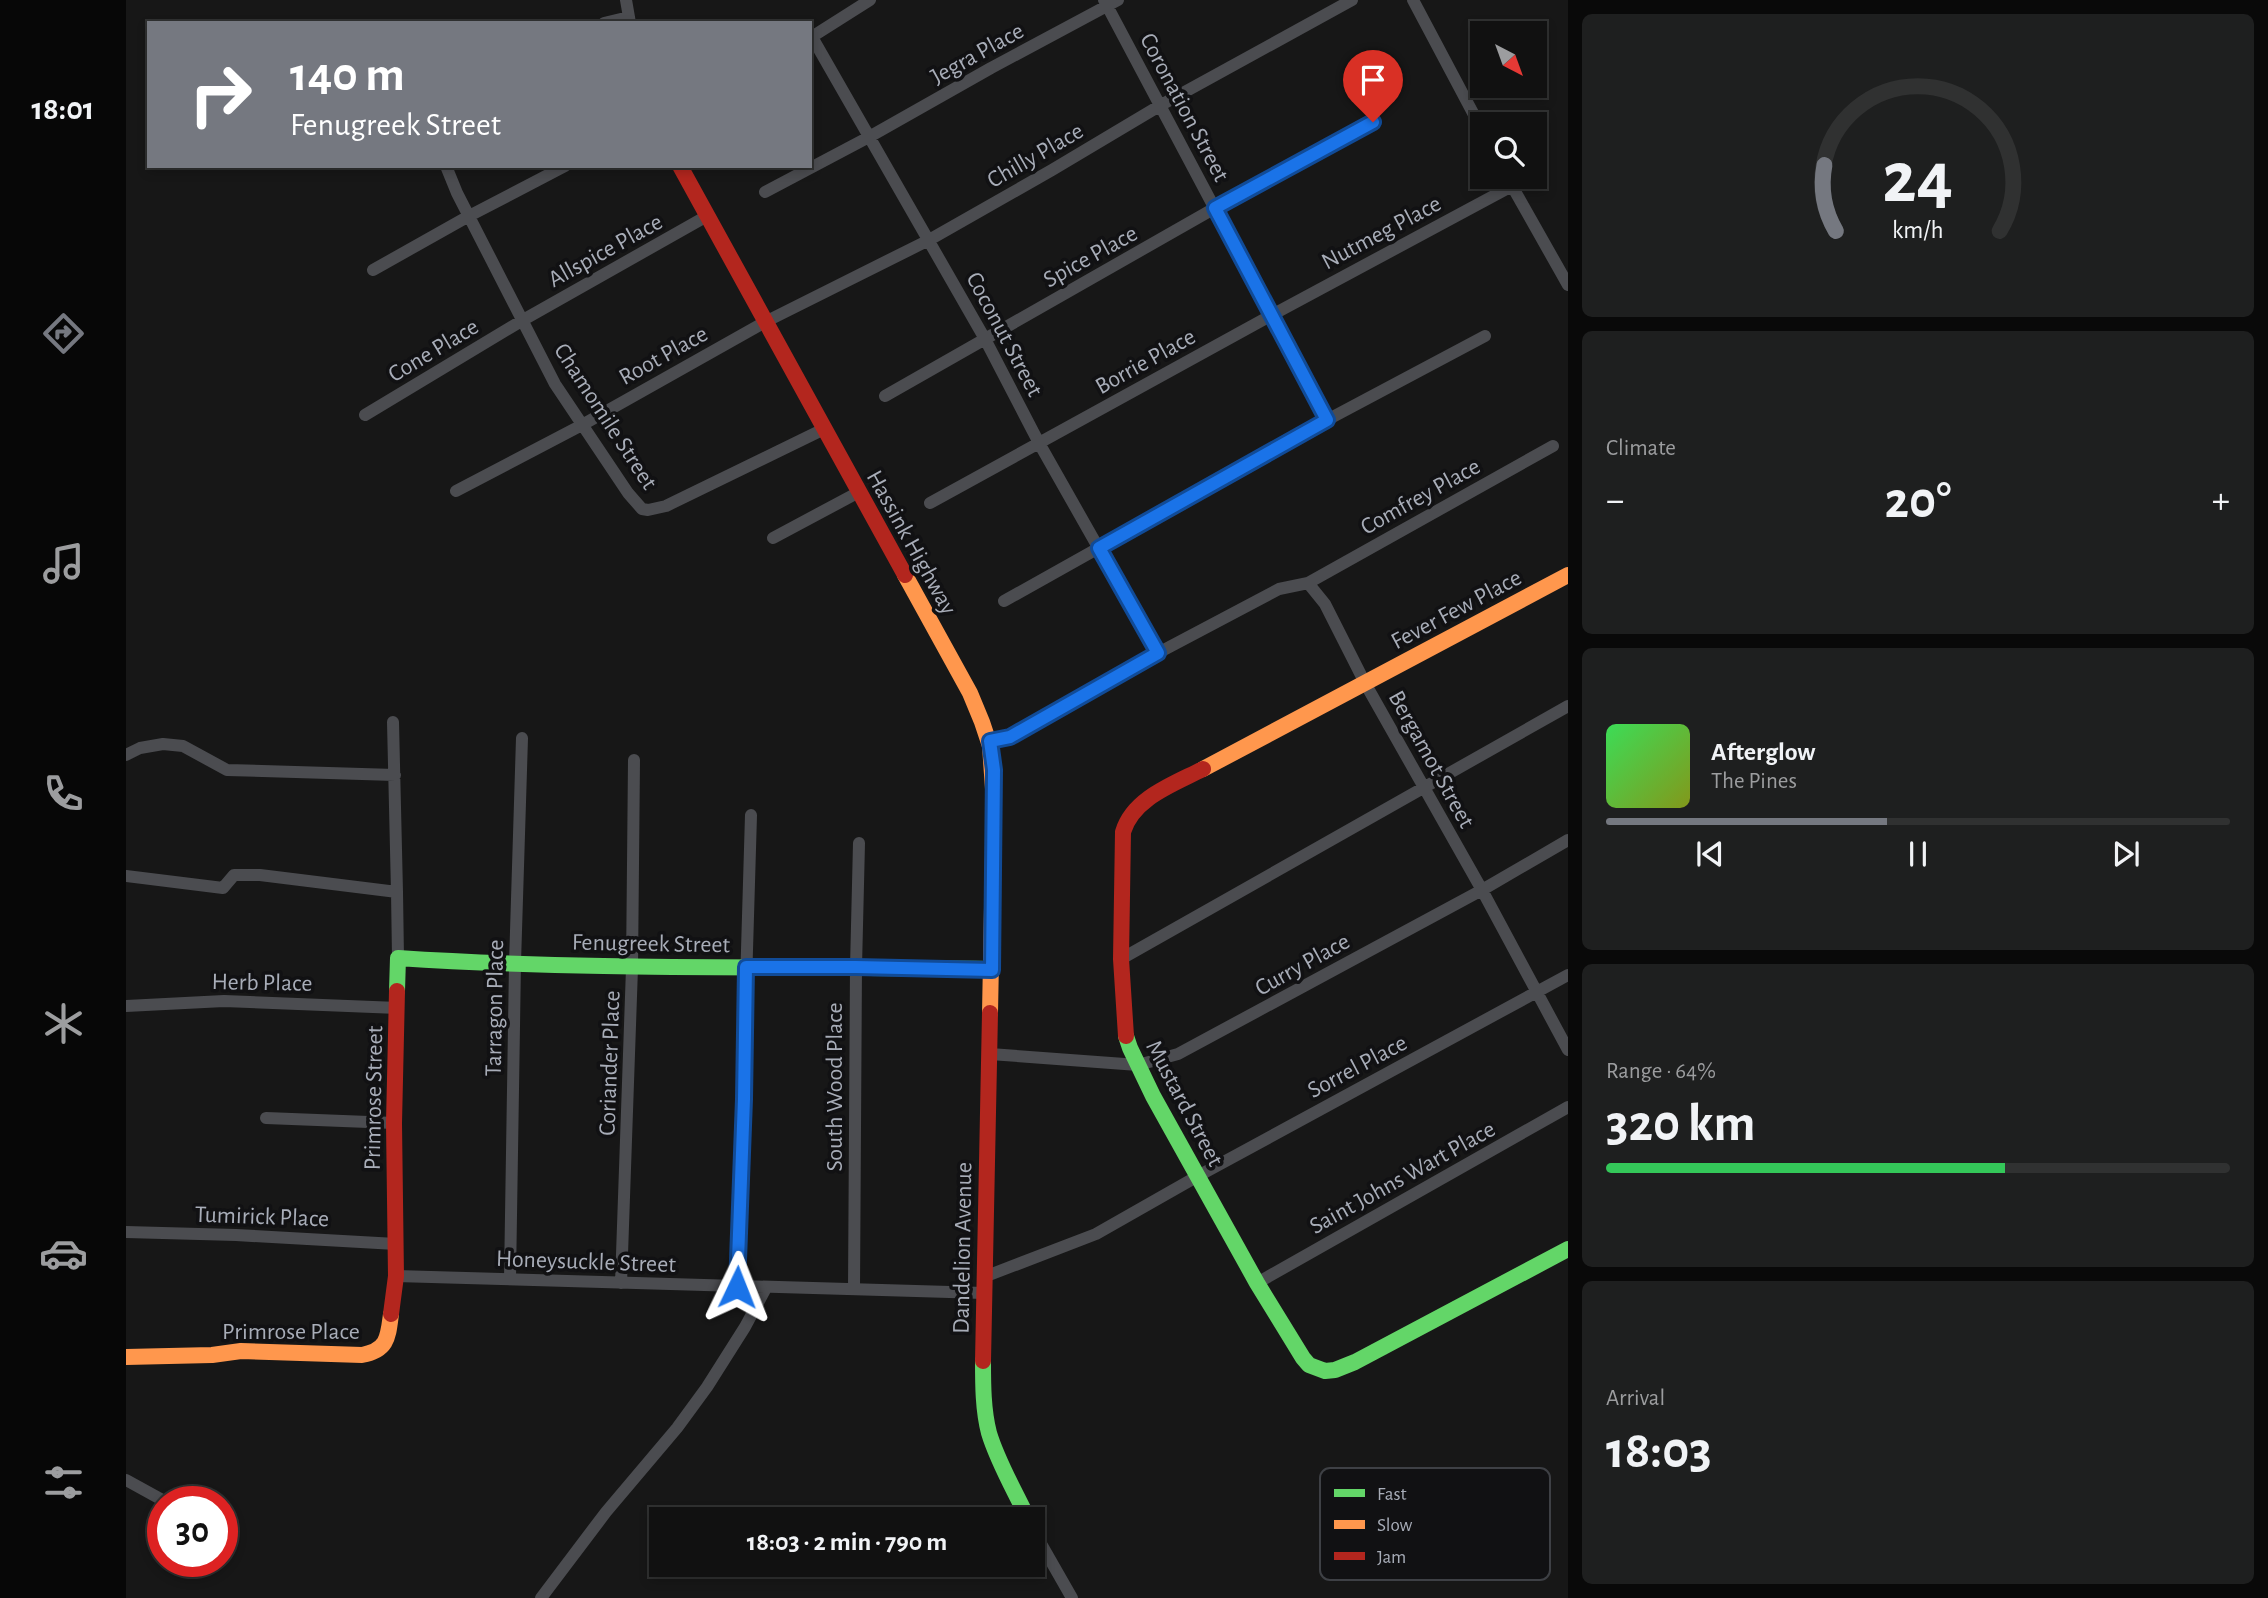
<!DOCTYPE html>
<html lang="en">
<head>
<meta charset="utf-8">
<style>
	:root { --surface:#111; --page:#1e1f1f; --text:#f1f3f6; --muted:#9c9d9f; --line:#303131; --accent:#757880 }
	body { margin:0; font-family:"Alegreya Sans",sans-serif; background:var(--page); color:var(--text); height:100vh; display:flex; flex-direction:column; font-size:26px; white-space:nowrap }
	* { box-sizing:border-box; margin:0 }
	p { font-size:23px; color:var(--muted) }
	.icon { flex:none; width:38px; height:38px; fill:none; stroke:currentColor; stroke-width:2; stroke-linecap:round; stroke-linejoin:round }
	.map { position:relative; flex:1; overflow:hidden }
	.panel { display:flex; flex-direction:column; gap:14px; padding:14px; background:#090909; width:700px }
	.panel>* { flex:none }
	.guide { position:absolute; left:21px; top:21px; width:665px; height:147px; border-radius:0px; box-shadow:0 4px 10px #0003,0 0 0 2px var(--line); background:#757880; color:#fff; overflow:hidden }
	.needle { width:46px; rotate:139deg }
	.buttons { position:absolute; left:1344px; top:21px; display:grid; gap:14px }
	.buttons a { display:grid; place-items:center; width:77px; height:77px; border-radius:0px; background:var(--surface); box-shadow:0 4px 10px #0003,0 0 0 2px var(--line); font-size:35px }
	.speed { position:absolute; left:21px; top:1486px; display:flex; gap:14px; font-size:35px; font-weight:700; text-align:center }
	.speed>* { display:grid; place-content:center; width:91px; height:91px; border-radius:50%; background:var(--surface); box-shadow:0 4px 10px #0003,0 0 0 2px var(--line); line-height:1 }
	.speed .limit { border:10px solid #d22; background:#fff; color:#111 }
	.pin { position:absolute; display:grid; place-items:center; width:60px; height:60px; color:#fff; margin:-72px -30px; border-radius:50% 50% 50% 0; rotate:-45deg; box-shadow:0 0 7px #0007 }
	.pin .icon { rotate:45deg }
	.me { position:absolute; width:77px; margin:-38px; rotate:2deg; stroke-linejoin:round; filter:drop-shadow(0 0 5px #0008) }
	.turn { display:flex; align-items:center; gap:24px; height:147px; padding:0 28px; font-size:32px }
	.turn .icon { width:91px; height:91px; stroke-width:2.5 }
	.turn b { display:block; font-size:49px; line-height:60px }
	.big { font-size:52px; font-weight:700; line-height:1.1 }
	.panel .tile { flex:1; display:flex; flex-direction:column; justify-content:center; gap:10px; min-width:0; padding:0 24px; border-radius:10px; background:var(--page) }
	.panel .dial { align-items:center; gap:0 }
	.dial svg { height:182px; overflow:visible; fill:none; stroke:var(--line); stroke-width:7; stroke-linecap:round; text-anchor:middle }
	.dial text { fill:var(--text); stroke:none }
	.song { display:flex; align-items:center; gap:21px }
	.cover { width:84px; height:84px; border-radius:10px; background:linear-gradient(135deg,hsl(130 70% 55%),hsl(70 70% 35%)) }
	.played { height:7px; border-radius:4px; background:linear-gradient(90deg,var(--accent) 45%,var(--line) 45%) }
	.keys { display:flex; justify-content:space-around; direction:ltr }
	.heat { display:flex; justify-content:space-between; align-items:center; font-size:38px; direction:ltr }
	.charge { height:10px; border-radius:5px; background:linear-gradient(90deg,#34c759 64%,var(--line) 0) }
	.trip { position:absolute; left:523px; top:1507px; width:396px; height:70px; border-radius:0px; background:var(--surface); box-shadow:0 4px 10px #0003,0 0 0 2px var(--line); font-weight:700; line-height:70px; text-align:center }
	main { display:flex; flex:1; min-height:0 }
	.tab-bar { display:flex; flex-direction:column; width:126px; justify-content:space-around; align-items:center; background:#070707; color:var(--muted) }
	.tab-bar .icon { width:49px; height:49px }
	.tab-bar .on { color:var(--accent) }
	.tab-bar b { font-size:32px; color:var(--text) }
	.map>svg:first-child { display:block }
</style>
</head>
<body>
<main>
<nav class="tab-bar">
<b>18:01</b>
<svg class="icon on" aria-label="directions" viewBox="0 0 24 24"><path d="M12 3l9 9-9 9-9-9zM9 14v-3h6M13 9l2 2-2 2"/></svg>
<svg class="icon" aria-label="music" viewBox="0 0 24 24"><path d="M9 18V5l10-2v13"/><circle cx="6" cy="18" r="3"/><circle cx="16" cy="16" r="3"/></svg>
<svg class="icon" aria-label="phone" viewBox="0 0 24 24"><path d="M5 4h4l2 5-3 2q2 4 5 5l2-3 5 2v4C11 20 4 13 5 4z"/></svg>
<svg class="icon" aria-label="climate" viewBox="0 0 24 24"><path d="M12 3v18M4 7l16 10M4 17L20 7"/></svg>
<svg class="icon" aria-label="car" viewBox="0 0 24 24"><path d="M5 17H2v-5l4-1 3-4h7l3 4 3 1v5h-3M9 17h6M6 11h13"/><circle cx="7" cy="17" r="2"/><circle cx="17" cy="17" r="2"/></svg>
<svg class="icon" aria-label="filters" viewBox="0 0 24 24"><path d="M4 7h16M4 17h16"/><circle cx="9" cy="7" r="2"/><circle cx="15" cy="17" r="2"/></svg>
</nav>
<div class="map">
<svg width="1442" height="1598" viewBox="0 0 1442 1598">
	<rect width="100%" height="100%" fill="#171717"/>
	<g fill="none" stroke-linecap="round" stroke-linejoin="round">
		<path stroke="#4b4c50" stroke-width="12" d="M 500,0 L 504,23
			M 978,0 L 1201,420
			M 1287,0 L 1356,130
			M 478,23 L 503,17
			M 686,37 L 859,339 L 913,443 L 1032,653
			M 684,38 L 744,0
			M 320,166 L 331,193 L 429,384 L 502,493 L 516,509 L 522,510 L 540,506 L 698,429
			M 1381,177 L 1442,285
			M 639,192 L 743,137 L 865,68 L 992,0
			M 247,270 L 343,216 L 439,166
			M 759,396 L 1089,208 L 1247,122
			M 239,415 L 397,320 L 581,216
			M 330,491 L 456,425 L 639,322 L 803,240 L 926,170 L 1035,105 L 1226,0
			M 804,503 L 1144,316 L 1386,186
			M 647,538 L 733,492
			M 1182,583 L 1427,446
			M 878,601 L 1201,420 L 1359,336
			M 267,722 L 271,892
			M 864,741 L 884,737 L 1032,653 L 1153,589 L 1182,583 L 1199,604 L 1239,683 L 1356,890 L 1442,1050
			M 0,755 L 14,748 L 37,744 L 57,746 L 101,770 L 269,775
			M 0,876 L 97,888 L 108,875 L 134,875 L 271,892 L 272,958
			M 995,959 L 1442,706
			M 0,1006 L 98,1001 L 272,1008
			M 864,1054 L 1012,1065 L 1052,1054 L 1356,890 L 1442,840
			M 140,1118 L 268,1123
			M 0,1232 L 110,1235 L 270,1244
			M 270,1276 L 858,1293
			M 858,1277 L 970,1234 L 1072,1176 L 1442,975
			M 384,1279 L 389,963 L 396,738
			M 495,1283 L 506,968 L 508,760
			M 1131,1283 L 1442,1107
			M 611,1287 L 625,815
			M 728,1289 L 730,967 L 733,843
			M 0,1480 L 40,1502
			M 906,1528 L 946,1598
			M 415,1598 L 480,1512 L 551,1428 L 581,1387 L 619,1327 L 640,1288"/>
		<path stroke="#63d668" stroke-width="16" d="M 271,991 L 272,958 C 470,971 668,966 866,969
			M 1000,1036 L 1004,1048 L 1027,1096 L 1131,1283 L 1177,1358 L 1183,1365 L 1199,1371 L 1209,1370 L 1229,1362 L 1442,1249
			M 857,1361 C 857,1384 857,1410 863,1433 C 872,1463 889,1491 902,1519"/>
		<path stroke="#ff974d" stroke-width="16" d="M 779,575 L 844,693 L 856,722 L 864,746 L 868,803 L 864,1013
			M 1077,769 L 1442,575
			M 0,1357 L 86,1355 L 115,1351 L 236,1355 C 262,1350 262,1337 265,1314"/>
		<path stroke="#b3261e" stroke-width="16" d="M 554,166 L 779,575
			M 1000,1036 L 995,959 L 997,832 C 1007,798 1048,784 1077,769
			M 265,1314 L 270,1276 L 268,1123 L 271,991
			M 857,1361 L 864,1013"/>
	</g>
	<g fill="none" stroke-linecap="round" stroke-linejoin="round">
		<g stroke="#114b97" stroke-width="18">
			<path id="route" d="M 611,1287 L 618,1099 L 620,967 L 730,967 L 866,970 L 868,770 L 864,741 L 884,737 L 1032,653 L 973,548 L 1201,420 L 1089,208 L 1247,122"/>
		</g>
		<use href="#route" stroke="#1a73e8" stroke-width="12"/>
	</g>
	<g text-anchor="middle" stroke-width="7" stroke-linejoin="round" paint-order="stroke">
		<g font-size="24" fill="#a8adb8" stroke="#111113">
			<text transform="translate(851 53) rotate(-29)" y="8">Jegra Place</text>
			<text transform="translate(1059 107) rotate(62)" y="8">Coronation Street</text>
			<text transform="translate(909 155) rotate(-30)" y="8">Chilly Place</text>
			<text transform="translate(1255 232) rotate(-28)" y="8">Nutmeg Place</text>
			<text transform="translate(479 250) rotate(-29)" y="8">Allspice Place</text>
			<text transform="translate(964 256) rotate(-29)" y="8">Spice Place</text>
			<text transform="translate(879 334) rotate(62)" y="8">Coconut Street</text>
			<text transform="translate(307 350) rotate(-31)" y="8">Cone Place</text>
			<text transform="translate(537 355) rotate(-29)" y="8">Root Place</text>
			<text transform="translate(1019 361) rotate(-29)" y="8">Borrie Place</text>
			<text transform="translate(480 416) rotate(57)" y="8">Chamomile Street</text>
			<text transform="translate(1294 496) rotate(-29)" y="8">Comfrey Place</text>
			<text transform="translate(786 542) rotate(61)" y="8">Hassink Highway</text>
			<text transform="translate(1330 609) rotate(-28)" y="8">Fever Few Place</text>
			<text transform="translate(1306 759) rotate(61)" y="8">Bergamot Street</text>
			<text transform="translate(525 943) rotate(1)" y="8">Fenugreek Street</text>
			<text transform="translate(1176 964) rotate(-29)" y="8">Curry Place</text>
			<text transform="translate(136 982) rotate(1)" y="8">Herb Place</text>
			<text transform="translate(368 1008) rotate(-89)" y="8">Tarragon Place</text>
			<text transform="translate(483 1063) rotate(-88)" y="8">Coriander Place</text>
			<text transform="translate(1231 1066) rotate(-28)" y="8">Sorrel Place</text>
			<text transform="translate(708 1087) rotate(-90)" y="8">South Wood Place</text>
			<text transform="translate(247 1098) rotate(-89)" y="8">Primrose Street</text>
			<text transform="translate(1059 1103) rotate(62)" y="8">Mustard Street</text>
			<text transform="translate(1276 1177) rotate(-29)" y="8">Saint Johns Wart Place</text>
			<text transform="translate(136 1216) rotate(2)" y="8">Tumirick Place</text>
			<text transform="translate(836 1248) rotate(-89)" y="8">Dandelion Avenue</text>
			<text transform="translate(460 1261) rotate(2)" y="8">Honeysuckle Street</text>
			<text x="165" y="1339">Primrose Place</text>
		</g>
	</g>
	<rect x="1194" y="1468" width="230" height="112" rx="10" fill="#111113" stroke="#3e4045" stroke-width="2"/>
	<rect x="1208" y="1489" width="31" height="8" fill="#63d668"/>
	<rect x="1208" y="1520" width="31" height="9" fill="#ff974d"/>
	<rect x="1208" y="1552" width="31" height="8" fill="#b3261e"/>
	<g font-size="19" fill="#a8adb8">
		<text x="1251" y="1500">Fast</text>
		<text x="1251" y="1531">Slow</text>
		<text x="1251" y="1563">Jam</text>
	</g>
</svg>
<div class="buttons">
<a><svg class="needle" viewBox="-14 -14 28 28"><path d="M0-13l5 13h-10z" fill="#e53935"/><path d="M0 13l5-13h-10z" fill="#9c9d9f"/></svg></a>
<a><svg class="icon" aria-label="search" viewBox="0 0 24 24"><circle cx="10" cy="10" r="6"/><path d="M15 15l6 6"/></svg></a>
</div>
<div class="speed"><div class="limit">30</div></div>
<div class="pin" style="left:1247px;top:122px;background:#d93025"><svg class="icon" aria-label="arrive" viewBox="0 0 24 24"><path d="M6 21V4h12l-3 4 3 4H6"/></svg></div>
<svg class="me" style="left:611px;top:1287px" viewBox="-20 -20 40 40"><path d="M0-17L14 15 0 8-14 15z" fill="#1a73e8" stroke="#fff" stroke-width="4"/></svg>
<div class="trip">18:03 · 2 min · 790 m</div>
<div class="guide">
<div class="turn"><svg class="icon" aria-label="right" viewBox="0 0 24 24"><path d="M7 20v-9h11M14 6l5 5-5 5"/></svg><div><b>140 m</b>Fenugreek Street</div></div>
</div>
</div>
<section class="panel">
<div class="tile dial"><svg viewBox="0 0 100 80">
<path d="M14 69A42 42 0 1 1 86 69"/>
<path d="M14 69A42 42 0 0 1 9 40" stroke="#757880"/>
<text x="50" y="56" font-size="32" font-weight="700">24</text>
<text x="50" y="72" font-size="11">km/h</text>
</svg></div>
<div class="tile"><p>Climate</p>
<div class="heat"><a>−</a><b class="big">20°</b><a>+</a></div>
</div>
<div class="tile">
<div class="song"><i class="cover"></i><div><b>Afterglow</b><p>The Pines</p></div></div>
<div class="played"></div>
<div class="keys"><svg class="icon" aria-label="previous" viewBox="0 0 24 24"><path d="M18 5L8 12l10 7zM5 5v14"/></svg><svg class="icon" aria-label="pause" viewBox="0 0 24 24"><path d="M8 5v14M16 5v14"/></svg><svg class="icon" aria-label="next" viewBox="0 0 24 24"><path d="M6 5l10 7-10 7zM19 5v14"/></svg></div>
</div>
<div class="tile"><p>Range · 64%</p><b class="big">320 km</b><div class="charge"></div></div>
<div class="tile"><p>Arrival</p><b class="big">18:03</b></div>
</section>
</main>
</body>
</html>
